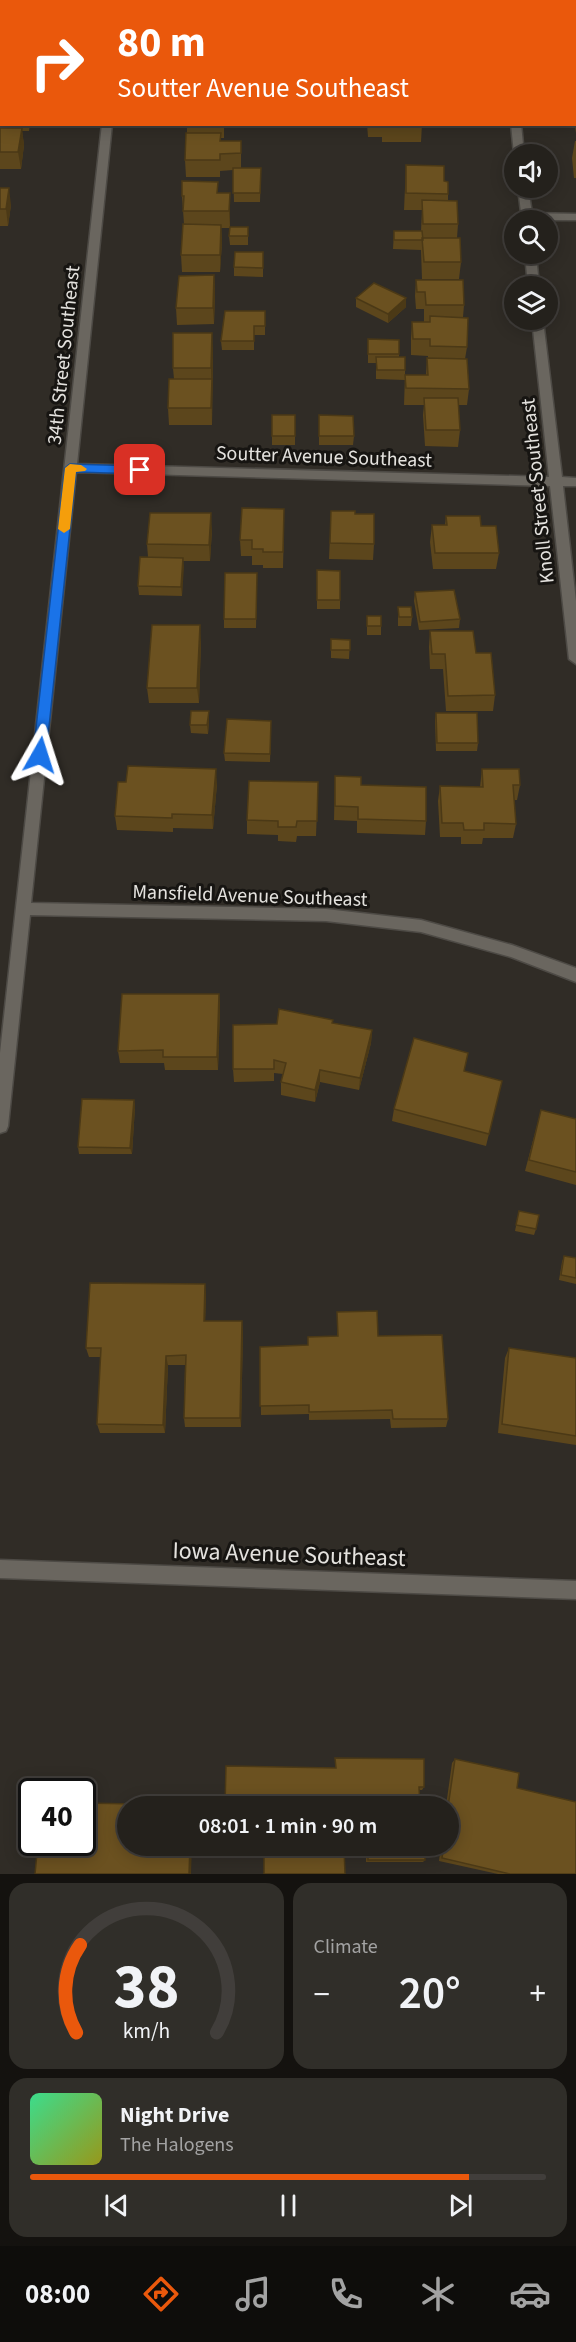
<!DOCTYPE html>
<html lang="en">
<head>
<meta charset="utf-8">
<style>
	:root { --surface:#24211c; --page:#302e29; --text:#f1f3f6; --muted:#a3a3a3; --line:#413e3b; --accent:#ea580c }
	body { margin:0; font-family:"Source Sans 3",sans-serif; background:var(--page); color:var(--text); height:100vh; display:flex; flex-direction:column; font-size:22px; white-space:nowrap }
	* { box-sizing:border-box; margin:0 }
	p { font-size:20px; color:var(--muted) }
	.icon { flex:none; width:33px; height:33px; fill:none; stroke:currentColor; stroke-width:2; stroke-linecap:round; stroke-linejoin:round }
	.map { position:relative; height:1874px; overflow:hidden }
	.details { display:flex; flex-direction:column; gap:9px; padding:9px; background:#14120f; flex:1 }
	.details>* { flex:none }
	.guide { position:absolute; left:0px; top:0px; width:576px; height:126px; box-shadow:0 3px 15px #0003,0 0 0 2px var(--line); background:#ea580c; color:#fff; overflow:hidden }
	.controls { position:absolute; left:504px; top:144px; display:grid; gap:12px }
	.controls a { display:grid; place-items:center; width:54px; height:54px; border-radius:50%; background:var(--surface); box-shadow:0 3px 15px #0003,0 0 0 2px var(--line); font-size:30px }
	.speed { position:absolute; left:18px; top:1778px; display:flex; gap:12px; font-size:30px; font-weight:700; text-align:center }
	.speed>* { display:grid; place-content:center; width:78px; height:78px; border-radius:50%; background:var(--surface); box-shadow:0 3px 15px #0003,0 0 0 2px var(--line); line-height:1 }
	.speed .limit { border:3px solid #111; border-radius:9px; background:#fff; color:#111 }
	.pin { position:absolute; display:grid; place-items:center; width:51px; height:51px; color:#fff; margin:-26px; border-radius:12px; box-shadow:0 3px 9px #0006 }
	.me { position:absolute; width:66px; margin:-33px; rotate:6deg; stroke-linejoin:round; filter:drop-shadow(0 0 4px #0008) }
	.turn { display:flex; align-items:center; gap:21px; height:126px; padding:0 18px; font-size:27px }
	.turn .icon { width:78px; height:78px; stroke-width:2.5 }
	.turn b { display:block; font-size:42px; line-height:51px }
	.big { font-size:45px; font-weight:600; line-height:1.1 }
	.details .widget { flex:1; display:flex; flex-direction:column; justify-content:center; gap:9px; min-width:0; padding:0 21px; border-radius:18px; background:var(--page) }
	.details .dial { align-items:center; gap:0 }
	.dial svg { height:156px; overflow:visible; fill:none; stroke:var(--line); stroke-width:7; stroke-linecap:round; text-anchor:middle }
	.dial text { fill:var(--text); stroke:none }
	.song { display:flex; align-items:center; gap:18px }
	.cover { width:72px; height:72px; border-radius:9px; background:linear-gradient(135deg,hsl(150 70% 55%),hsl(60 70% 35%)) }
	.played { height:6px; border-radius:3px; background:linear-gradient(90deg,var(--accent) 85%,var(--line) 85%) }
	.keys { display:flex; justify-content:space-around; direction:ltr }
	.heat { display:flex; justify-content:space-between; align-items:center; font-size:33px; direction:ltr }
	.details .tiles { flex:1; display:grid; gap:9px; grid-template-columns:1fr 1fr }
	.widget:last-child { grid-column:span 2 }
	.trip { position:absolute; left:117px; top:1796px; width:342px; height:60px; border-radius:30px; background:var(--surface); box-shadow:0 3px 15px #0003,0 0 0 2px var(--line); font-weight:600; line-height:60px; text-align:center }
	.menu { display:flex; height:96px; justify-content:space-around; align-items:center; background:#0e0d0b; color:var(--muted) }
	.menu .icon { width:42px; height:42px }
	.menu .active { color:var(--accent) }
	.menu b { font-size:27px; color:var(--text) }
	.map>svg:first-child { display:block }
</style>
</head>
<body>
<div class="map">
<svg width="576" height="1874" viewBox="0 0 576 1874">
	<rect width="100%" height="100%" fill="#302c26"/>
	<g fill="none" stroke-linecap="round" stroke-linejoin="round">
		<g stroke="#4d4a45" stroke-width="3">
			<path id="minor" d="M 116,0 L 126,0 L 126,2 L 116,2 Z
				M 183,0 L 274,0 L 276,2 L 184,2 Z
				M 496,0 L 506,0 L 506,2 L 496,2 Z
				M 574,4 L 576,4 L 576,10 L 574,10 Z
				M 102,124 L 112,124 L 77,464 L 549,477 L 532,320 L 543,320 L 562,477 L 576,478 L 576,486 L 563,486 L 576,601 L 576,664 L 569,659 L 550,486 L 76,472 L 31,903 L 326,909 L 421,920 L 512,945 L 576,968 L 576,982 L 511,957 L 421,932 L 326,921 L 30,915 L 8,1126 L 6,1131 L 0,1133 L 0,1053 Z
				M 511,124 L 521,124 L 524,154 L 514,154 Z
				M 518,188 L 528,188 L 532,213 L 576,214 L 576,220 L 522,220 Z
				M 525,254 L 536,254 L 539,286 L 528,286 Z
				M 0,1560 L 576,1581 L 576,1599 L 0,1578 Z"/>
		</g>
		<use href="#minor" fill="#6a665f" fill-rule="evenodd"/>
	</g>
	<path fill="#5c461c" d="M 0,6 L 2,6 L 2,124 L 30,124 L 29,131 L 22,131 L 24,145 L 21,169 L 0,169 Z
		M 574,24 L 576,24 L 576,71 L 574,71 Z
		M 574,71 L 576,71 L 576,133 L 574,121 Z
		M 187,124 L 224,124 L 224,138 L 221,138 L 221,141 L 241,141 L 241,168 L 261,168 L 260,202 L 234,202 L 233,170 L 220,171 L 220,177 L 186,177 L 185,160 L 187,133 Z
		M 367,124 L 422,124 L 421,142 L 382,142 L 382,137 L 368,137 Z
		M 575,141 L 576,141 L 576,178 L 574,178 L 572,158 Z
		M 406,165 L 444,181 L 448,194 L 448,201 L 458,224 L 457,238 L 461,262 L 459,279 L 422,279 L 421,250 L 393,249 L 394,231 L 421,231 L 422,210 L 404,210 Z
		M 0,188 L 11,205 L 8,226 L 0,226 Z
		M 218,193 L 230,193 L 230,228 L 221,228 L 222,242 L 220,272 L 182,272 L 181,255 L 184,224 L 182,196 Z
		M 248,227 L 248,245 L 230,245 L 229,236 Z
		M 263,252 L 263,277 L 234,276 L 234,267 Z
		M 214,275 L 215,292 L 214,324 L 177,325 L 176,308 Z
		M 416,280 L 464,305 L 463,317 L 467,347 L 465,359 L 469,389 L 467,405 L 458,405 L 460,430 L 458,447 L 425,446 L 423,415 L 424,405 L 404,405 L 405,375 L 426,375 L 427,358 L 428,358 L 428,356 L 411,355 L 411,338 L 412,322 L 424,322 L 424,309 L 416,309 L 415,296 Z
		M 356,298 L 406,298 L 406,307 L 388,323 L 356,307 Z
		M 265,311 L 265,335 L 254,335 L 254,350 L 222,350 L 221,341 Z
		M 368,339 L 399,340 L 399,357 L 405,370 L 405,380 L 376,379 L 376,363 L 368,363 Z
		M 213,350 L 212,425 L 169,425 L 168,408 L 174,379 L 173,368 Z
		M 272,415 L 295,415 L 295,445 L 272,445 Z
		M 319,415 L 354,436 L 353,445 L 319,445 Z
		M 331,511 L 355,514 L 374,544 L 373,560 L 329,559 Z
		M 446,516 L 481,526 L 499,553 L 496,569 L 433,569 L 430,542 L 432,525 L 445,525 Z
		M 284,525 L 283,568 L 263,568 L 263,565 L 252,565 L 252,556 L 241,556 L 240,540 Z
		M 212,530 L 210,561 L 183,561 L 182,596 L 139,595 L 138,586 L 148,557 L 147,544 Z
		M 317,570 L 340,571 L 340,609 L 317,609 Z
		M 257,573 L 256,628 L 224,628 L 224,619 Z
		M 415,592 L 460,619 L 459,628 L 419,630 L 414,601 Z
		M 398,607 L 412,617 L 411,626 L 398,626 Z
		M 367,616 L 381,626 L 381,635 L 367,635 Z
		M 430,631 L 476,653 L 495,695 L 493,711 L 446,711 L 443,669 L 430,669 L 429,647 Z
		M 331,639 L 350,640 L 349,659 L 331,658 Z
		M 201,641 L 199,703 L 149,703 L 147,688 Z
		M 209,711 L 209,720 L 208,734 L 191,733 L 190,725 Z
		M 436,713 L 478,743 L 477,751 L 436,751 L 435,721 Z
		M 271,729 L 270,762 L 225,761 L 224,753 Z
		M 482,769 L 520,785 L 517,800 L 514,800 L 516,824 L 513,838 L 483,838 L 482,844 L 461,844 L 461,837 L 440,837 L 438,801 L 440,786 L 480,787 Z
		M 335,776 L 361,785 L 426,821 L 425,835 L 357,833 L 357,821 L 334,820 Z
		M 318,782 L 316,836 L 297,836 L 296,842 L 278,841 L 278,835 L 247,834 L 247,820 Z
		M 217,784 L 213,829 L 173,828 L 173,832 L 117,830 L 115,816 Z
		M 219,994 L 220,1007 L 218,1070 L 165,1070 L 164,1063 L 120,1063 L 118,1051 Z
		M 333,1023 L 372,1030 L 371,1043 L 359,1090 L 320,1082 L 315,1102 L 281,1095 L 281,1082 L 283,1074 L 274,1073 L 274,1081 L 234,1082 L 233,1069 Z
		M 464,1071 L 502,1081 L 486,1146 L 392,1121 L 394,1109 Z
		M 134,1100 L 135,1107 L 132,1154 L 79,1154 L 78,1147 Z
		M 541,1110 L 576,1119 L 576,1185 L 525,1171 Z
		M 519,1211 L 536,1229 L 534,1235 L 515,1231 Z
		M 564,1256 L 576,1258 L 576,1284 L 559,1280 L 562,1262 Z
		M 206,1294 L 205,1321 L 243,1331 L 241,1427 L 185,1427 L 184,1418 L 185,1365 L 168,1365 L 165,1433 L 100,1433 L 97,1424 L 101,1357 L 89,1357 L 86,1348 Z
		M 337,1312 L 378,1336 L 448,1419 L 446,1427 L 391,1428 L 390,1419 L 309,1420 L 309,1414 L 261,1415 L 260,1347 L 308,1345 L 308,1337 L 337,1336 Z
		M 509,1348 L 576,1358 L 576,1445 L 498,1433 L 505,1358 Z
		M 335,1758 L 424,1787 L 422,1790 L 419,1790 L 335,1768 Z
		M 455,1759 L 517,1788 L 576,1874 L 498,1874 L 439,1861 L 441,1845 L 448,1845 L 448,1806 L 446,1806 L 452,1763 Z
		M 425,1845 L 425,1860 L 423,1862 L 366,1862 L 366,1850 L 225,1851 L 224,1849 Z"/>
	<path fill="#4b3916" d="M 22,128 L 24,145 L 21,169 L 18,152 Z
		M 9,188 L 11,205 L 8,226 L 6,209 Z
		M 230,193 L 230,228 L 229,211 Z
		M 221,225 L 222,242 L 220,272 L 220,255 Z
		M 214,275 L 215,292 L 214,324 L 213,308 Z
		M 406,298 L 406,307 L 388,323 L 388,314 Z
		M 212,333 L 213,350 L 212,425 L 211,368 Z
		M 211,513 L 212,530 L 210,561 L 209,545 Z
		M 183,558 L 184,567 L 182,596 L 181,587 Z
		M 200,625 L 201,641 L 199,703 L 197,688 Z
		M 209,711 L 209,720 L 208,734 L 207,725 Z
		M 216,769 L 217,784 L 213,829 L 212,815 Z
		M 219,994 L 220,1007 L 218,1070 L 217,1057 Z
		M 372,1030 L 371,1043 L 359,1090 L 360,1078 Z
		M 320,1070 L 320,1082 L 315,1102 L 315,1090 Z
		M 134,1100 L 135,1107 L 132,1154 L 130,1148 Z
		M 205,1284 L 206,1294 L 205,1331 L 204,1321 Z
		M 242,1321 L 243,1331 L 241,1427 L 240,1418 Z
		M 166,1356 L 168,1365 L 165,1433 L 163,1425 Z
		M 190,1845 L 192,1845 L 191,1874 L 189,1874 Z"/>
	<path fill="#6b5120" stroke="#4b3916" stroke-width="1.5" d="M 0,6 L 2,6 L 2,37 L 0,37 Z
		M 574,24 L 576,24 L 576,54 L 574,54 Z
		M 0,54 L 2,54 L 2,77 L 0,77 Z
		M 574,71 L 576,71 L 576,95 L 574,95 Z
		M 0,91 L 2,91 L 2,114 L 0,114 Z
		M 383,124 L 422,124 L 422,125 L 383,125 Z
		M 0,128 L 22,128 L 18,152 L 0,152 Z
		M 186,133 L 221,133 L 220,141 L 241,141 L 241,153 L 220,154 L 220,160 L 185,160 Z
		M 406,165 L 444,166 L 444,181 L 448,182 L 448,194 L 406,193 Z
		M 233,168 L 261,168 L 260,193 L 233,193 Z
		M 182,181 L 218,182 L 217,193 L 230,193 L 229,211 L 183,211 L 184,196 L 182,196 Z
		M 0,188 L 9,188 L 6,209 L 0,209 Z
		M 422,200 L 457,201 L 458,224 L 423,224 Z
		M 183,224 L 221,225 L 220,255 L 181,255 Z
		M 230,227 L 248,227 L 248,236 L 229,236 Z
		M 394,231 L 422,231 L 423,240 L 394,240 Z
		M 422,238 L 460,238 L 461,262 L 424,262 Z
		M 235,252 L 263,252 L 263,268 L 234,267 Z
		M 214,275 L 213,308 L 176,308 L 179,276 Z
		M 416,280 L 463,280 L 464,305 L 426,305 L 425,292 L 417,292 Z
		M 374,283 L 406,298 L 388,314 L 356,298 Z
		M 225,311 L 265,311 L 265,326 L 254,326 L 254,341 L 221,341 Z
		M 430,316 L 468,318 L 467,347 L 430,346 L 430,339 L 413,339 L 412,322 L 430,322 Z
		M 173,333 L 212,333 L 211,368 L 173,368 Z
		M 368,339 L 399,340 L 399,354 L 368,354 Z
		M 376,357 L 405,357 L 405,370 L 377,370 Z
		M 427,358 L 467,359 L 469,389 L 406,388 L 405,375 L 428,375 Z
		M 169,379 L 212,379 L 211,408 L 168,408 Z
		M 424,398 L 458,398 L 460,430 L 426,430 Z
		M 272,415 L 295,415 L 295,436 L 272,436 Z
		M 319,415 L 353,416 L 354,436 L 319,436 Z
		M 242,508 L 284,509 L 283,552 L 263,552 L 263,549 L 252,549 L 252,540 L 240,540 Z
		M 331,511 L 355,511 L 355,514 L 374,514 L 374,544 L 330,543 Z
		M 150,513 L 211,513 L 209,545 L 147,544 Z
		M 446,516 L 480,516 L 481,526 L 496,526 L 499,553 L 435,553 L 432,525 L 447,525 Z
		M 140,557 L 183,558 L 181,587 L 138,586 Z
		M 317,570 L 340,571 L 340,600 L 317,600 Z
		M 225,573 L 257,573 L 256,619 L 224,619 Z
		M 454,590 L 460,619 L 420,622 L 415,592 Z
		M 398,607 L 411,607 L 412,617 L 399,617 Z
		M 367,616 L 381,616 L 381,626 L 367,626 Z
		M 152,625 L 200,625 L 197,688 L 147,688 Z
		M 430,631 L 473,631 L 476,653 L 491,653 L 495,695 L 448,696 L 445,654 L 432,654 Z
		M 331,639 L 350,640 L 350,650 L 331,650 Z
		M 191,711 L 209,711 L 207,725 L 190,725 Z
		M 436,713 L 477,713 L 478,743 L 437,743 Z
		M 227,719 L 271,721 L 270,754 L 224,753 Z
		M 128,766 L 216,769 L 212,815 L 172,814 L 172,818 L 115,816 L 118,782 L 126,782 Z
		M 482,769 L 519,769 L 520,785 L 513,785 L 516,824 L 484,823 L 484,830 L 464,830 L 463,823 L 442,823 L 440,786 L 483,787 Z
		M 335,776 L 361,777 L 361,785 L 426,787 L 426,821 L 358,819 L 358,807 L 335,806 Z
		M 249,781 L 318,782 L 317,821 L 297,821 L 296,827 L 278,827 L 278,821 L 247,820 Z
		M 122,994 L 219,994 L 217,1057 L 163,1057 L 163,1050 L 118,1051 Z
		M 279,1009 L 333,1020 L 332,1023 L 372,1030 L 360,1078 L 320,1070 L 315,1090 L 281,1082 L 286,1063 L 274,1060 L 274,1069 L 233,1069 L 233,1025 L 277,1024 Z
		M 414,1038 L 468,1053 L 464,1071 L 502,1081 L 489,1134 L 394,1109 Z
		M 82,1099 L 134,1100 L 130,1148 L 78,1147 Z
		M 541,1110 L 576,1119 L 576,1172 L 529,1160 Z
		M 519,1211 L 539,1215 L 536,1229 L 516,1225 Z
		M 564,1256 L 576,1258 L 576,1278 L 561,1275 Z
		M 90,1283 L 205,1284 L 204,1321 L 242,1321 L 240,1418 L 184,1418 L 186,1355 L 166,1356 L 163,1425 L 97,1424 L 101,1348 L 86,1348 Z
		M 377,1311 L 378,1336 L 442,1335 L 448,1419 L 393,1419 L 392,1410 L 309,1412 L 309,1405 L 260,1406 L 260,1347 L 308,1345 L 308,1337 L 338,1336 L 337,1312 Z
		M 509,1348 L 576,1358 L 576,1436 L 502,1424 Z
		M 335,1758 L 424,1759 L 424,1787 L 419,1787 L 420,1806 L 225,1806 L 226,1766 L 336,1768 Z
		M 455,1759 L 519,1773 L 517,1788 L 576,1802 L 576,1874 L 510,1874 L 442,1858 L 444,1845 L 448,1845 L 448,1807 Z
		M 82,1803 L 192,1805 L 192,1806 L 128,1806 L 128,1845 L 190,1845 L 189,1874 L 35,1874 L 38,1842 L 82,1842 Z
		M 224,1845 L 425,1845 L 425,1860 L 368,1860 L 368,1848 L 344,1847 L 345,1874 L 264,1874 L 264,1849 L 224,1849 Z"/>
	<path fill="#1a73e8" stroke="#114b97" stroke-width="1.5" d="M 70,464 L 140,466 L 145,470 L 140,474 L 76,472 L 46,755 L 40,760 L 33,755 L 65,468 Z"/>
	<path fill="#f59e0b" d="M 70,464 L 81,465 L 87,469 L 85,471 L 76,472 L 70,529 L 64,533 L 58,529 L 65,468 Z"/>
	<g text-anchor="middle" stroke-width="6" stroke-linejoin="round" paint-order="stroke">
		<g font-size="20" fill="#e4e2de" stroke="#171512">
			<text transform="translate(63 355) rotate(-84)" y="7">34th Street Southeast</text>
			<text transform="translate(324 456) rotate(2)" y="7">Soutter Avenue Southeast</text>
			<text transform="translate(537 491) rotate(-96)" y="7">Knoll Street Southeast</text>
			<text transform="translate(250 895) rotate(2)" y="7">Mansfield Avenue Southeast</text>
		</g>
		<g font-size="24" fill="#e4e2de" stroke="#171512">
			<text transform="translate(289 1554) rotate(2)" y="8">Iowa Avenue Southeast</text>
		</g>
	</g>
</svg>
<div class="controls">
<a><svg class="icon" aria-label="sound" viewBox="0 0 24 24"><path d="M4 9h4l5-4v14l-5-4H4zM17 9q2 3 0 6"/></svg></a>
<a><svg class="icon" aria-label="search" viewBox="0 0 24 24"><circle cx="10" cy="10" r="6"/><path d="M15 15l6 6"/></svg></a>
<a><svg class="icon" aria-label="layers" viewBox="0 0 24 24"><path d="M12 4l9 5-9 5-9-5zM3 14l9 5 9-5"/></svg></a>
</div>
<div class="speed"><div class="limit">40</div></div>
<div class="pin" style="left:140px;top:470px;background:#d93025"><svg class="icon" aria-label="arrive" viewBox="0 0 24 24"><path d="M6 21V4h12l-3 4 3 4H6"/></svg></div>
<svg class="me" style="left:40px;top:755px" viewBox="-20 -20 40 40"><path d="M0-17L14 15 0 8-14 15z" fill="#1a73e8" stroke="#fff" stroke-width="4"/></svg>
<div class="trip">08:01 · 1 min · 90 m</div>
<div class="guide">
<div class="turn"><svg class="icon" aria-label="right" viewBox="0 0 24 24"><path d="M7 20v-9h11M14 6l5 5-5 5"/></svg><div><b>80 m</b>Soutter Avenue Southeast</div></div>
</div>
</div>
<section class="details">
<div class="tiles">
<div class="widget dial"><svg viewBox="0 0 100 80">
<path d="M14 69A42 42 0 1 1 86 69"/>
<path d="M14 69A42 42 0 0 1 16 24" stroke="#ea580c"/>
<text x="50" y="56" font-size="32" font-weight="700">38</text>
<text x="50" y="72" font-size="11">km/h</text>
</svg></div>
<div class="widget"><p>Climate</p>
<div class="heat"><a>−</a><b class="big">20°</b><a>+</a></div>
</div>
<div class="widget">
<div class="song"><i class="cover"></i><div><b>Night Drive</b><p>The Halogens</p></div></div>
<div class="played"></div>
<div class="keys"><svg class="icon" aria-label="previous" viewBox="0 0 24 24"><path d="M18 5L8 12l10 7zM5 5v14"/></svg><svg class="icon" aria-label="pause" viewBox="0 0 24 24"><path d="M8 5v14M16 5v14"/></svg><svg class="icon" aria-label="next" viewBox="0 0 24 24"><path d="M6 5l10 7-10 7zM19 5v14"/></svg></div>
</div>
</div>
</section>
<nav class="menu">
<b>08:00</b>
<svg class="icon active" aria-label="directions" viewBox="0 0 24 24"><path d="M12 3l9 9-9 9-9-9zM9 14v-3h6M13 9l2 2-2 2"/></svg>
<svg class="icon" aria-label="music" viewBox="0 0 24 24"><path d="M9 18V5l10-2v13"/><circle cx="6" cy="18" r="3"/><circle cx="16" cy="16" r="3"/></svg>
<svg class="icon" aria-label="phone" viewBox="0 0 24 24"><path d="M5 4h4l2 5-3 2q2 4 5 5l2-3 5 2v4C11 20 4 13 5 4z"/></svg>
<svg class="icon" aria-label="climate" viewBox="0 0 24 24"><path d="M12 3v18M4 7l16 10M4 17L20 7"/></svg>
<svg class="icon" aria-label="car" viewBox="0 0 24 24"><path d="M5 17H2v-5l4-1 3-4h7l3 4 3 1v5h-3M9 17h6M6 11h13"/><circle cx="7" cy="17" r="2"/><circle cx="17" cy="17" r="2"/></svg>
</nav>
</body>
</html>
